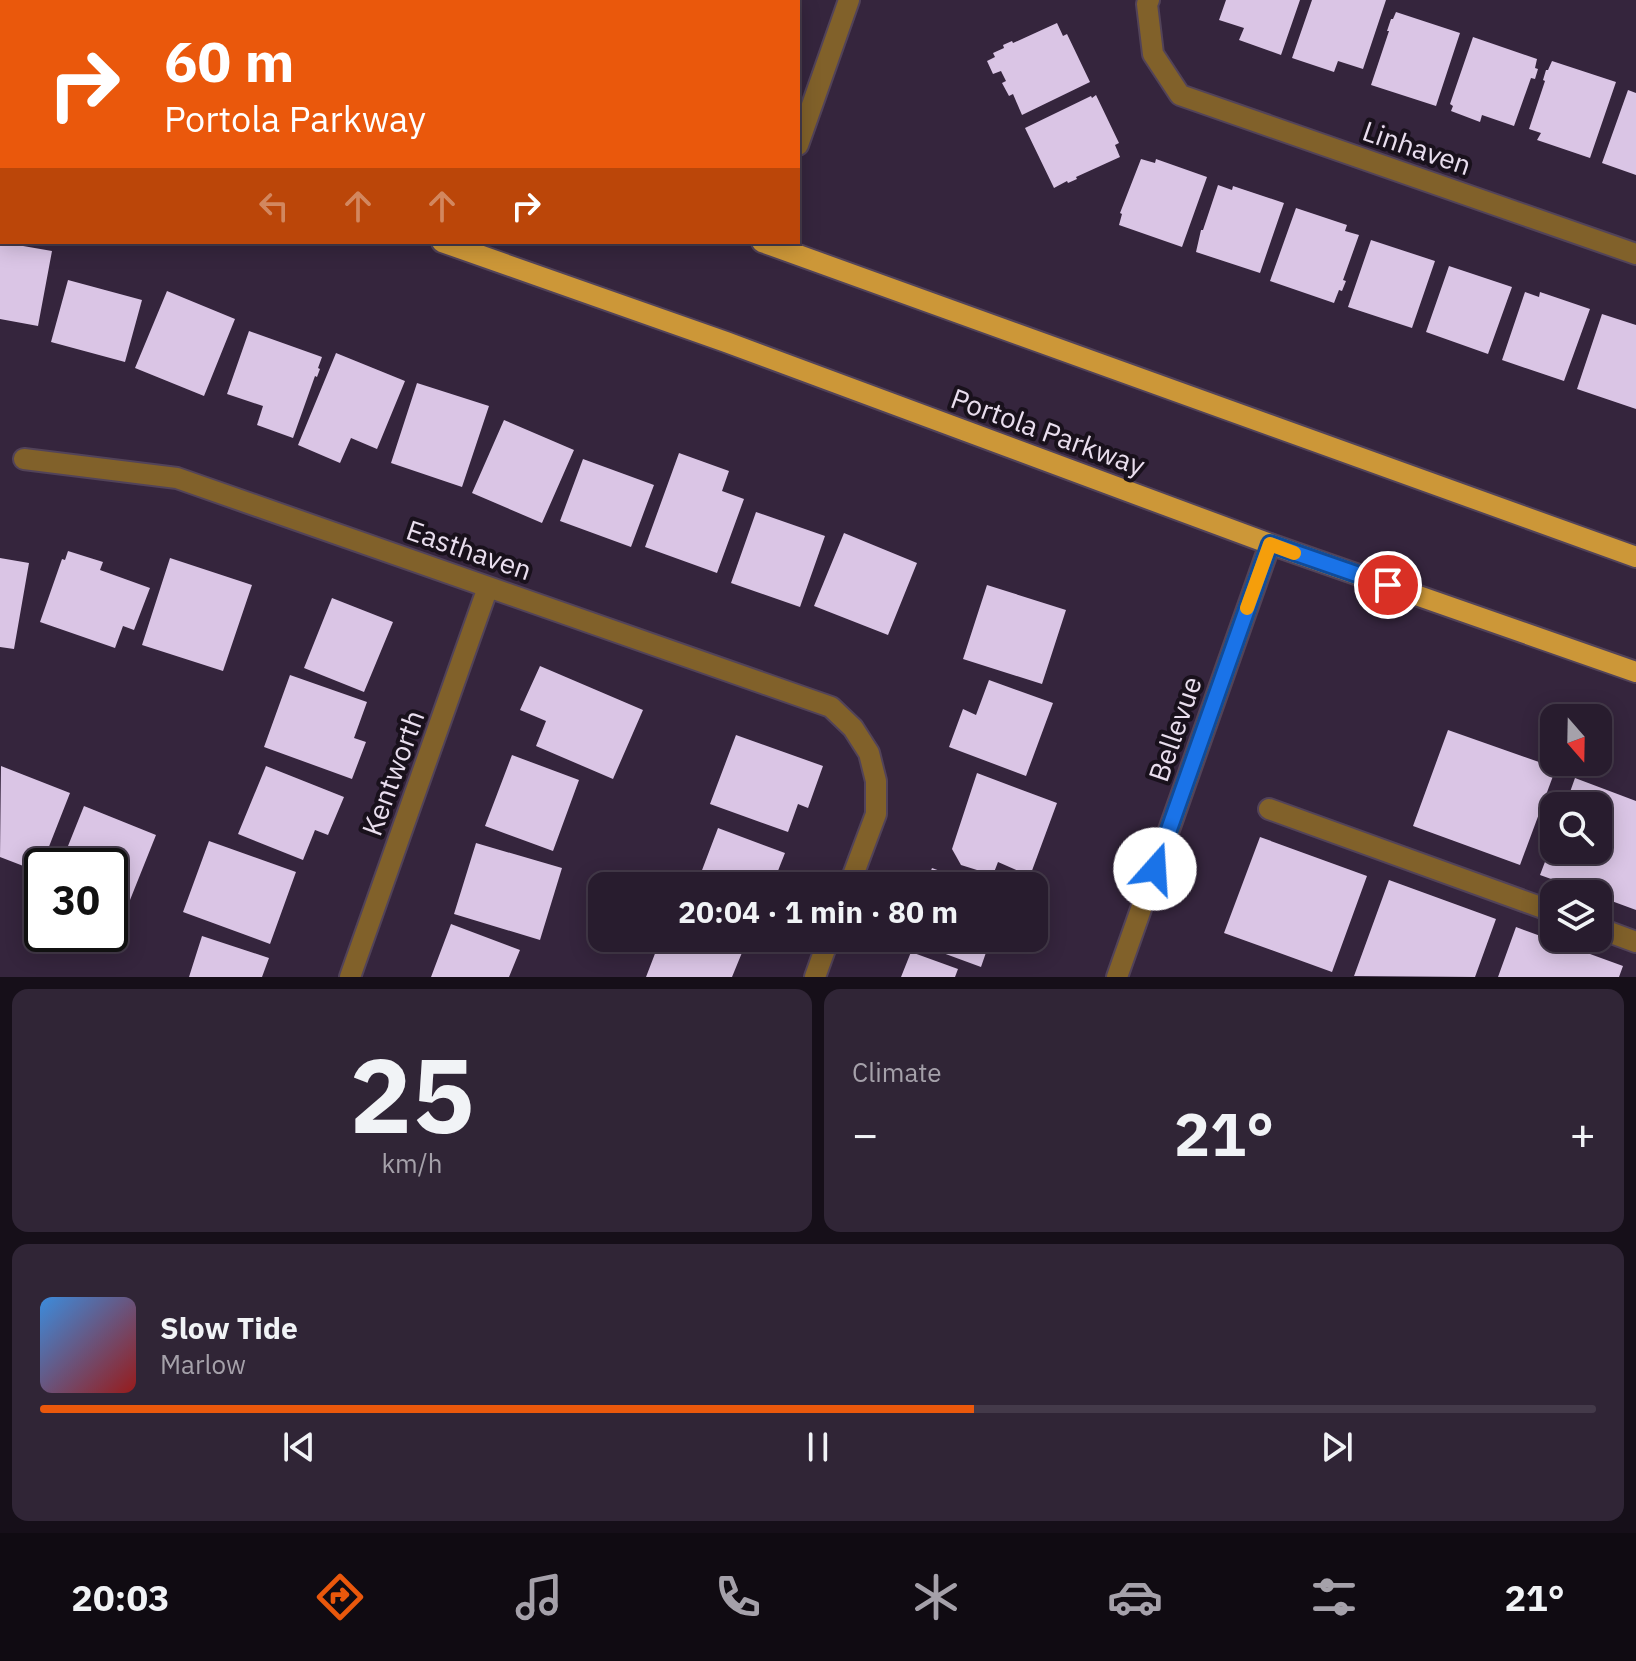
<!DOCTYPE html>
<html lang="en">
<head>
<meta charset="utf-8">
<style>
	:root { --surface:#281c2e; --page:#302536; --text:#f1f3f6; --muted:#a5a1aa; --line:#443a4a; --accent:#ea580c }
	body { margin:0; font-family:"IBM Plex Sans",sans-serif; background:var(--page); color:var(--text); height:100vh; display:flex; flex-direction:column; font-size:30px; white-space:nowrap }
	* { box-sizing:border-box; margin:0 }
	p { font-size:26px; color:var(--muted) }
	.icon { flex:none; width:44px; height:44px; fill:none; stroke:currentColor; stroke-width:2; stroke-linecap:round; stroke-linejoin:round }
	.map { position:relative; height:977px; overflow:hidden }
	.drawer { display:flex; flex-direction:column; gap:12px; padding:12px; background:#160f19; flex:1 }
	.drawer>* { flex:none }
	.banner { position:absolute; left:0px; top:0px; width:800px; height:244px; box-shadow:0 4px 20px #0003,0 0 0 2px var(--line); background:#ea580c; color:#fff; overflow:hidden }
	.needle { width:52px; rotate:160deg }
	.fabs { position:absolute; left:1540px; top:704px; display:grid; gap:16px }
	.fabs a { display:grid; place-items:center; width:72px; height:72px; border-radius:16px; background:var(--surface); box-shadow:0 4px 20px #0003,0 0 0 2px var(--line); font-size:40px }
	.speed { position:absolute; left:24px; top:848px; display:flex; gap:16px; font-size:40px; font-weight:700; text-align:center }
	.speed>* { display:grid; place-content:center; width:104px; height:104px; border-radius:50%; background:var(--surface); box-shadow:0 4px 20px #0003,0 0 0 2px var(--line); line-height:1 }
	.speed .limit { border:4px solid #111; border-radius:12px; background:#fff; color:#111 }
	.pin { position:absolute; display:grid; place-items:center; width:68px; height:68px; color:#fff; margin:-34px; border:4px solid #fff; border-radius:50%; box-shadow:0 2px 8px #0007 }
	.me { position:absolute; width:88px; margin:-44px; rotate:19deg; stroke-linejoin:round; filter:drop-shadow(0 0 6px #0008) }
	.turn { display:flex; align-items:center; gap:28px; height:168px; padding:0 32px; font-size:36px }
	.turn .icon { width:104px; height:104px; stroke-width:2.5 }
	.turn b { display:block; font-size:56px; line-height:68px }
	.lanes { display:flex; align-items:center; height:76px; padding:0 32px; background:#0003; justify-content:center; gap:40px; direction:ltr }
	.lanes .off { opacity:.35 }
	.big { font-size:60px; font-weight:700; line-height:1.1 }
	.drawer .card { flex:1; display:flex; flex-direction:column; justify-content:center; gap:12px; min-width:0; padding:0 28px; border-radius:16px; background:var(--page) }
	.drawer .dial { align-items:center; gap:0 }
	.dial b { font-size:104px; line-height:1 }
	.song { display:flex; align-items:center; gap:24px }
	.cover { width:96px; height:96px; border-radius:12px; background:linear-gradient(135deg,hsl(210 70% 55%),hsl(0 70% 35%)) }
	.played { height:8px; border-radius:4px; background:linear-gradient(90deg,var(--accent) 60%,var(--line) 60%) }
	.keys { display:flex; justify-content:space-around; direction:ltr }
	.heat { display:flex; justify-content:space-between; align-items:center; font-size:44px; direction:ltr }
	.drawer .tiles { flex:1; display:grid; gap:12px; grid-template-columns:1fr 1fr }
	.card:last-child { grid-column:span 2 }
	.trip { position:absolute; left:588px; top:872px; width:460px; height:80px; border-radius:16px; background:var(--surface); box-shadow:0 4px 20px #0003,0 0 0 2px var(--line); font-weight:700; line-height:80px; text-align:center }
	.tab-bar { display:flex; height:128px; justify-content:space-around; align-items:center; background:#100b12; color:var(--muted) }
	.tab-bar .icon { width:56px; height:56px }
	.tab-bar .active { color:var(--accent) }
	.tab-bar b { font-size:36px; color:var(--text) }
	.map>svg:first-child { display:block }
</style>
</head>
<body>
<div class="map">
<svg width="1636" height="977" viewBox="0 0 1636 977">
	<rect width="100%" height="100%" fill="#35253d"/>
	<path fill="#dac5e5" d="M 1226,0 L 1300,0 L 1281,55 L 1239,40 L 1244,28 L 1219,20 Z
		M 1312,0 L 1386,0 L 1363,69 L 1338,61 L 1334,72 L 1292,58 Z
		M 1396,12 L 1460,33 L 1436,106 L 1371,85 L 1389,31 L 1387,31 L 1391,19 L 1393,19 Z
		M 1057,23 L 1063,36 L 1067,34 L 1090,82 L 1022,115 L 1013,94 L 1009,96 L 1002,83 L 1006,81 L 1001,71 L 993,74 L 987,61 L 995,57 L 993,53 L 1004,48 L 1003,45 L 1012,41 L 1013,43 Z
		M 1473,37 L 1537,59 L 1535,68 L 1538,69 L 1535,79 L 1531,78 L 1514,126 L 1482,115 L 1480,122 L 1451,111 L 1453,106 L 1450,104 Z
		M 1552,61 L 1616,82 L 1590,158 L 1537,140 L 1541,133 L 1529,129 L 1545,81 L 1543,80 L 1546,70 L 1548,70 Z
		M 1628,90 L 1636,93 L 1636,175 L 1602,163 Z
		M 1096,95 L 1119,143 L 1115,145 L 1120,157 L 1076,177 L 1077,179 L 1068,183 L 1067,181 L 1054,188 L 1025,128 L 1091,96 L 1092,98 Z
		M 1141,159 L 1155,163 L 1156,159 L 1207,177 L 1182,247 L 1119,225 L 1122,214 L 1120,213 Z
		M 1218,185 L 1232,190 L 1233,186 L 1284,203 L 1260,273 L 1196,252 L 1201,230 L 1203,230 Z
		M 1296,208 L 1347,225 L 1345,231 L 1359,235 L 1343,280 L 1346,281 L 1342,291 L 1339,290 L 1334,303 L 1270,281 Z
		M 1371,240 L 1435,261 L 1412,328 L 1348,307 Z
		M 0,242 L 52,251 L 38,326 L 0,319 Z
		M 1449,266 L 1512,287 L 1488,354 L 1426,332 Z
		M 68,280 L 142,300 L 125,362 L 51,342 Z
		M 167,291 L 235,319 L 204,396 L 135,368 Z
		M 1525,292 L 1539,297 L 1540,292 L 1590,309 L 1564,381 L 1502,360 Z
		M 1602,314 L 1636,325 L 1636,409 L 1577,389 Z
		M 249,331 L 322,357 L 318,368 L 320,369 L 317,377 L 315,376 L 293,438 L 257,425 L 263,406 L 227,394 Z
		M 336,353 L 405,381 L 377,449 L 351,438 L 340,463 L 298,445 Z
		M 417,383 L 489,406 L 462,487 L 391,463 Z
		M 504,420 L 574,450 L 542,523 L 472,493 Z
		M 679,453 L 729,471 L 722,491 L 744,499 L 717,573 L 645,547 Z
		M 583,459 L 654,485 L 631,547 L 560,521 Z
		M 756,512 L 825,536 L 800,607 L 731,583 Z
		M 844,533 L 917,563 L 888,635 L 814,606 Z
		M 68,551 L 103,562 L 100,570 L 150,588 L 134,630 L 123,626 L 115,648 L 40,622 L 62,559 L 65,560 Z
		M 0,558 L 29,563 L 14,649 L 0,647 Z
		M 170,558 L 252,585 L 223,671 L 142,645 Z
		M 987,585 L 1066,610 L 1042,684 L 963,659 Z
		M 332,598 L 393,622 L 364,692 L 304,668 Z
		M 540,666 L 643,710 L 613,779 L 536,746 L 546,721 L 520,710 Z
		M 290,675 L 367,702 L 354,738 L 366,742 L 352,779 L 264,747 Z
		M 989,680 L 1053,703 L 1026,776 L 949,747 L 963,709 L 976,715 Z
		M 1448,730 L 1556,768 L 1520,865 L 1413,826 Z
		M 736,735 L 823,766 L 808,808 L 798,804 L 788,832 L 710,804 Z
		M 512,755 L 579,780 L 553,851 L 485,826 Z
		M 1,766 L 70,793 L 39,872 L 0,857 Z
		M 266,766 L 344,797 L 328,835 L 315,830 L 303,860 L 238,834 Z
		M 977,773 L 1057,803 L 1030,876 L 998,862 L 993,875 L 961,865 L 952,849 Z
		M 1575,778 L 1636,801 L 1636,910 L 1598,896 L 1598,894 L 1593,894 L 1540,875 L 1554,838 L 1554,850 L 1598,850 L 1598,806 L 1565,806 Z
		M 84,806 L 156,835 L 122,920 L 110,916 L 110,866 L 60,866 Z
		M 718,828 L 785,853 L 772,886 L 696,886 Z
		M 1260,837 L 1367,876 L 1332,972 L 1224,933 Z
		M 209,841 L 296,872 L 270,944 L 183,912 Z
		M 476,843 L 562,868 L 540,940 L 454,914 Z
		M 932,868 L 981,886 L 925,886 Z
		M 1389,880 L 1496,919 L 1475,977 L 1354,976 Z
		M 451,924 L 520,950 L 509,977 L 431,977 Z
		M 1516,927 L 1623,966 L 1619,977 L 1498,977 Z
		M 202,936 L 269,958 L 262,977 L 189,977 Z
		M 661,938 L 748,938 L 732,977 L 646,977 Z
		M 915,938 L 991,938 L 981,967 L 913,942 Z
		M 911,952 L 958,969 L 955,977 L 901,977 Z"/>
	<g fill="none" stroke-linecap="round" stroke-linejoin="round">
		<g stroke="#524359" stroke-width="24">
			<path id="minor" d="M 1149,0 L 1147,4 L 1153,54 L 1180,95 L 1636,254
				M 798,145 L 849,0
				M 24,459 L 177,478 L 831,707 L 853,728 L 869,753 L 876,781 L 876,814 L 849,886
				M 1269,809 L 1554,912
				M 1598,928 L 1636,942
				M 350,977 L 488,587
				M 815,977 L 829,938
				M 1117,977 L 1270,544"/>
		</g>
		<g stroke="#524359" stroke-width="24">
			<path id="major" d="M 113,0 L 119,2
				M 0,89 L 2,90
				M 442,242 L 726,342 L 1270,544 L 1636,672
				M 762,242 L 1636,557"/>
		</g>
		<use href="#minor" stroke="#81612a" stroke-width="20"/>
		<use href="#major" stroke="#cc9738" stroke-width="20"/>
	</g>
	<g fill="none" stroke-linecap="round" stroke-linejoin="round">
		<g stroke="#114b97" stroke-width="20">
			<path id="route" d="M 1155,869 L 1270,544 L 1388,585"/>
		</g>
		<use href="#route" stroke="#1a73e8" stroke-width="14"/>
		<path stroke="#f59e0b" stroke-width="14" d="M 1247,608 L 1270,544 L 1294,553"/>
	</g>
	<g text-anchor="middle" stroke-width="8" stroke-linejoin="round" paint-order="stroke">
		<g font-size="28" fill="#e9deee" stroke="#19111c">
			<text transform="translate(1417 148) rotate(19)" y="10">Linhaven</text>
			<text transform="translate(1048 432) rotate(20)" y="10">Portola Parkway</text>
			<text transform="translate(469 550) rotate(19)" y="10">Easthaven</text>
			<text transform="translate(1175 729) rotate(-71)" y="10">Bellevue</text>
			<text transform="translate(393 773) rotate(-70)" y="10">Kentworth</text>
		</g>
	</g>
</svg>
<div class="fabs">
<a><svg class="needle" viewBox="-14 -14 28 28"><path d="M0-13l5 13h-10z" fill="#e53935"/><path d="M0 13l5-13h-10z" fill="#a5a1aa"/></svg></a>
<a><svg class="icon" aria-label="search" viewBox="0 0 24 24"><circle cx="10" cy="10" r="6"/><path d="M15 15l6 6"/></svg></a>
<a><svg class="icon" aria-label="layers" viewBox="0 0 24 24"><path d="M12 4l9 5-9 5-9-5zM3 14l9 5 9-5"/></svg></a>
</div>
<div class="speed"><div class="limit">30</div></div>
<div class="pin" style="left:1388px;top:585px;background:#d93025"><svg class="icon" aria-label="arrive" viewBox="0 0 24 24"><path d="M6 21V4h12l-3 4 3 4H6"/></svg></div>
<svg class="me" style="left:1155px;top:869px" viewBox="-20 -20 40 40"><circle r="19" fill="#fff"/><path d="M0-13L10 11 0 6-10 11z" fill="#1a73e8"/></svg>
<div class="trip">20:04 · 1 min · 80 m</div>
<div class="banner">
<div class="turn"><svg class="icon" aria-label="right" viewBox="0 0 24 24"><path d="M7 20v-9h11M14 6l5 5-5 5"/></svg><div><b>60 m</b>Portola Parkway</div></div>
<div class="lanes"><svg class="icon off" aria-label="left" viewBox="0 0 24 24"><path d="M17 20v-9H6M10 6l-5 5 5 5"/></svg><svg class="icon off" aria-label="ahead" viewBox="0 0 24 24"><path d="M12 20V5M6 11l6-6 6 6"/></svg><svg class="icon off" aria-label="ahead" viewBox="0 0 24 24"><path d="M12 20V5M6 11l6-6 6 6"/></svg><svg class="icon" aria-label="right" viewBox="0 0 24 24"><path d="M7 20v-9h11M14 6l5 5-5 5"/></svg></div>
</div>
</div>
<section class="drawer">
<div class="tiles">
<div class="card dial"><b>25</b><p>km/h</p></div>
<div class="card"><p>Climate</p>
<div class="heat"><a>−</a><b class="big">21°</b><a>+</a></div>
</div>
<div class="card">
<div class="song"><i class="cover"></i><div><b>Slow Tide</b><p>Marlow</p></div></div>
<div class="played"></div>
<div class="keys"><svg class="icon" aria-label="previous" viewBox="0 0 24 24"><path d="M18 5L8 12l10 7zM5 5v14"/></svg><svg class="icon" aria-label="pause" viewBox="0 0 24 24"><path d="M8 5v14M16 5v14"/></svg><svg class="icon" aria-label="next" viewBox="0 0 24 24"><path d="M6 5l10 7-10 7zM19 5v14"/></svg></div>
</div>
</div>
</section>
<nav class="tab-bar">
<b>20:03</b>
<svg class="icon active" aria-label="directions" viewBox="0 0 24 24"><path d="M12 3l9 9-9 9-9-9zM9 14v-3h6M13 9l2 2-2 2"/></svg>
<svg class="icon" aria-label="music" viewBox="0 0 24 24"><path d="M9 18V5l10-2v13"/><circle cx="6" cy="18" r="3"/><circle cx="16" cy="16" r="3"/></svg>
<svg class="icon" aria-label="phone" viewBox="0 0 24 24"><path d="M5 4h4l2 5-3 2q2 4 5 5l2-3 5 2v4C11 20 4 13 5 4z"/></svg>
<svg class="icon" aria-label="climate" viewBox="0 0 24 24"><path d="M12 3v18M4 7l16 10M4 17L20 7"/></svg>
<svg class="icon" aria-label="car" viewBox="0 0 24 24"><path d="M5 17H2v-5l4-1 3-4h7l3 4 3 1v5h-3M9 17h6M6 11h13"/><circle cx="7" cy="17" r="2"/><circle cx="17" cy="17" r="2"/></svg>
<svg class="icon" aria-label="filters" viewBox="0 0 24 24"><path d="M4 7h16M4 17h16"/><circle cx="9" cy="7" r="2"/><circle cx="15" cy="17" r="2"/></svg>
<b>21°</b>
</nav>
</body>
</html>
